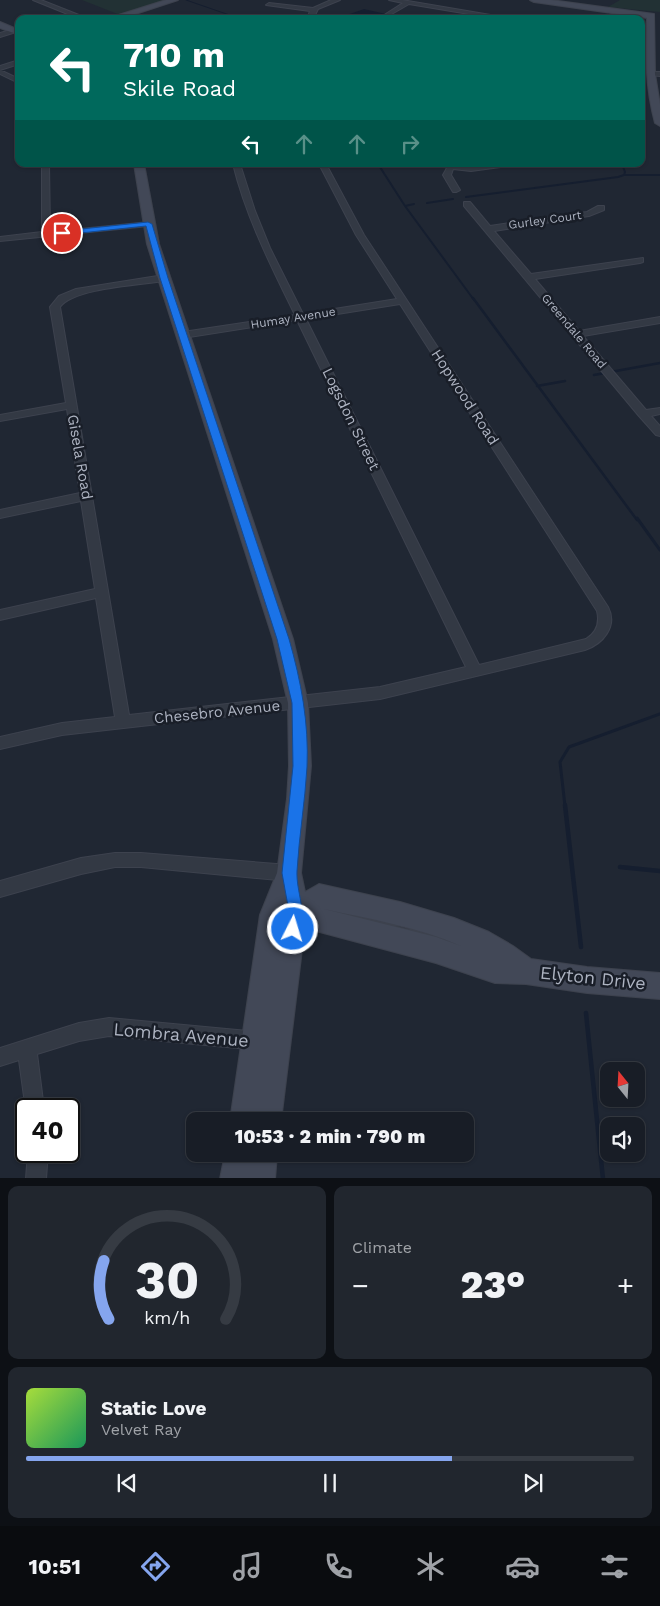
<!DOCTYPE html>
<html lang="en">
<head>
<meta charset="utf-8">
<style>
	:root { --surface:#181d26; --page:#21262e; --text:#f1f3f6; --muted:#9fa2a7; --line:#363b43; --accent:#85a5ee }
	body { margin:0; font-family:"Work Sans",sans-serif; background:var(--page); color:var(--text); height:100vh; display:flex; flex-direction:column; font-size:19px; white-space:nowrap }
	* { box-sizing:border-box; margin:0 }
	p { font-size:16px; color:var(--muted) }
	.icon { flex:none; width:28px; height:28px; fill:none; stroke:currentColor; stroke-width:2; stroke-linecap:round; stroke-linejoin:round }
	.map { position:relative; height:1178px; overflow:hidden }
	.details { display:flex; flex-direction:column; gap:8px; padding:8px; background:#0d1015; flex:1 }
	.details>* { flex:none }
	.top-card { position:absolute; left:15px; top:15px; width:630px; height:152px; border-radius:10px; box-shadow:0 1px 4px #0004,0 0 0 1px var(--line); background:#00695c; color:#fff; overflow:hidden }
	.needle { width:32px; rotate:342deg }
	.tools { position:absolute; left:600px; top:1062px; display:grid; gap:10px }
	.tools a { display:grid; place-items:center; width:45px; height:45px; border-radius:10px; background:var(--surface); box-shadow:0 1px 4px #0004,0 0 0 1px var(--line); font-size:25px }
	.speed { position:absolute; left:15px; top:1098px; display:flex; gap:10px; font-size:25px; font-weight:700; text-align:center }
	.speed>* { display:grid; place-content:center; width:65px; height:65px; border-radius:50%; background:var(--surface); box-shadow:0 1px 4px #0004,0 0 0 1px var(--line); line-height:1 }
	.speed .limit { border:2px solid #111; border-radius:8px; background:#fff; color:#111 }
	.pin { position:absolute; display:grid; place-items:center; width:42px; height:42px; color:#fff; margin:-21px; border:2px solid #fff; border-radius:50%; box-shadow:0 1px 5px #0007 }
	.me { position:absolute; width:55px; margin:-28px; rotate:5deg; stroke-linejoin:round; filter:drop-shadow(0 0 4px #0008) }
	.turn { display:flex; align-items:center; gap:18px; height:105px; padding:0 25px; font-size:22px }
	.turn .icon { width:65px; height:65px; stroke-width:2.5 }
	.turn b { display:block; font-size:35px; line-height:42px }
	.lanes { display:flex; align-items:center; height:48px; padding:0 25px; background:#0003; justify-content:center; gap:25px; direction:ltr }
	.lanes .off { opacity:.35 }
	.big { font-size:38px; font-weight:800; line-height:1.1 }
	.details .widget { flex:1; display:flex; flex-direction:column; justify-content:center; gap:8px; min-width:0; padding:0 18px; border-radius:10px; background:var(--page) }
	.details .dial { align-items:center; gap:0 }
	.dial svg { height:130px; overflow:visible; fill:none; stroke:var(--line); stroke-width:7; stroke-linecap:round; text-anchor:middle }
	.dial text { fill:var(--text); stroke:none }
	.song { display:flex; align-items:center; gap:15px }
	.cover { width:60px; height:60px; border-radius:8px; background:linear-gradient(135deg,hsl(80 70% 55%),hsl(150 70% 35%)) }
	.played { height:5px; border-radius:2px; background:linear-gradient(90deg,var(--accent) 70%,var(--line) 70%) }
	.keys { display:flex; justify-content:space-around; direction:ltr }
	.heat { display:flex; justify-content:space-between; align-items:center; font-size:28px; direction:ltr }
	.details .tiles { flex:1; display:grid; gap:8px; grid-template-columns:1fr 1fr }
	.widget:last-child { grid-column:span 2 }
	.trip { position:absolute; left:186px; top:1112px; width:288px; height:50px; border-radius:10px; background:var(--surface); box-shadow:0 1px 4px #0004,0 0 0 1px var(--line); font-weight:800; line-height:50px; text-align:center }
	.tabs { display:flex; height:80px; justify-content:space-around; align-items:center; background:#0a0c0f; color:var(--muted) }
	.tabs .icon { width:35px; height:35px }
	.tabs .selected { color:var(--accent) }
	.tabs b { font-size:22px; color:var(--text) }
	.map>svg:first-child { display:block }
</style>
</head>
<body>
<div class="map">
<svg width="660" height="1179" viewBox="0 0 660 1179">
	<rect width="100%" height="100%" fill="#202733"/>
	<path fill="#223134" d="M 82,0 L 171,0 L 120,15 Z
		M 620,0 L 660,0 L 660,12 L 608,7 Z"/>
	<path fill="#151e2f" d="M 364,9 L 386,14 L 378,19 L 345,19 L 347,15 Z"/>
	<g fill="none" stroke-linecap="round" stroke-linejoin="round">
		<path stroke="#151e2f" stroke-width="1" d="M 186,0 L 241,19
			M 608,19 L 609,13"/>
		<path stroke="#151e2f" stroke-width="2" d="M 378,164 L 405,206 L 474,300
			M 624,175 L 660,175
			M 466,197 L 618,177 L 624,175 L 625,172 L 622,164
			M 427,203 L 453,199
			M 405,206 L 414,204"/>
		<path stroke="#151e2f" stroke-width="2.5" d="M 473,298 L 637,520
			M 594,375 L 660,363
			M 537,386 L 565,381"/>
		<path stroke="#151e2f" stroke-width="3" d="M 637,518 L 660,550
			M 565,806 L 560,762 L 569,747 L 660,714"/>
		<path stroke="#151e2f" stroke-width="4.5" d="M 565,805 L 581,947
			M 620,867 L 660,871
			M 586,1013 L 603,1179"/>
		<g stroke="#3d424e" stroke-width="2">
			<path id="street" d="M 33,0 L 41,0 L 89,19 L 80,19 Z
				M 331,0 L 340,0 L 318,9 L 313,19 L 307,19 L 310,11 L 266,5 L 269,3 L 313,8 Z
				M 389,0 L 402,0 L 514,19 L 499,19 L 409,4 L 383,19 L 378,19 L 403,3 Z
				M 14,29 L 16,32 L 0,37 L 0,33 Z
				M 19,60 L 19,64 L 0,70 L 0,66 Z
				M 0,70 L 19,79 L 19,83 L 0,74 Z
				M 650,72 L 660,72 L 660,76 L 648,75 Z
				M 42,164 L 49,164 L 50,232 L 149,222 L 153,224 L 149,226 L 0,241 L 0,237 L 42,232 Z
				M 233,164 L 240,164 L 255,211 L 270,248 L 303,314 L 397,299 L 356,235 L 319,164 L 326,164 L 364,235 L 608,607 C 618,626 603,644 585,650 L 380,699 L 62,735 L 0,749 L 0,737 L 62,723 L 115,717 L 96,598 L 0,620 L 0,610 L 95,589 L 81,501 L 0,518 L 0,510 L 80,493 L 67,409 L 0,421 L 0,415 L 66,403 L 50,307 L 59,296 L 76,289 L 164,275 L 168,278 L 164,281 C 139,285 74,288 60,307 L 129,715 L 380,687 L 466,667 L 297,320 L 183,338 L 178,335 L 183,332 L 295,315 C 271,266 246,217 233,164 ZM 400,304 L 597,611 C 600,623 597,632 586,639 L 479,665 L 306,319 Z
				M 439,164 L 471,167 L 512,164 L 508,166 L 471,171 L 453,169 L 451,175 L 460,190 L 456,192 L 453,192 L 443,175 L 447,168 Z
				M 464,202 L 470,202 L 490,226 L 587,212 L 598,206 L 604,206 L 604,210 L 589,216 L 494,231 L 531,274 L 643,258 L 643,262 L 640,263 L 535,279 L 579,331 L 660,317 L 660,323 L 583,336 L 646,410 L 660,408 L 660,414 L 651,416 L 660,426 L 660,436 L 656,435 L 639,416 L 464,206 Z
				M 115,853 L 141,853 L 289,865 L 295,868 L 297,873 L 295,878 L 289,881 L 141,867 L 115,867 L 81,874 L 0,897 L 0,881 L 81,858 Z
				M 109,1018 L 258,1032 L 264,1035 L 267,1041 L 264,1047 L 258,1050 L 109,1036 L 79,1041 L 37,1054 L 44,1109 L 26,1109 L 26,1111 L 19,1060 L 0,1066 L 0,1048 L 79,1023 Z
				M 28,1151 L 48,1151 L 46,1179 L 26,1179 Z"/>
		</g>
		<g stroke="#3d424e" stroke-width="2">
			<path id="secondary" d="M 166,0 L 178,0 L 120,19 L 106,19 Z
				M 530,0 L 551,0 L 654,14 L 655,74 L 660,105 L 660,126 L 655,123 C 645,85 646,57 647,18 L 534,2 Z
				M 0,22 L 19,30 L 19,35 L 0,28 Z
				M 134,164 L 144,164 L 159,244 L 293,639 L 308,703 L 311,766 L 301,873 L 305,892 L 319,884 L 400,902 L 454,918 L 489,932 L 513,946 L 531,959 L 587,967 L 660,973 L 660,999 L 587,993 L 526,984 L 495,983 L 436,963 L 316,931 L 305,925 L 281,1121 L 230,1121 L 260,915 L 277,873 L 287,799 L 289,766 L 288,703 L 273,639 L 147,244 ZM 324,909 C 370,919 418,927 461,946 L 436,937 Z
				M 225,1154 L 277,1154 L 275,1179 L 220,1179 Z"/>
		</g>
		<use href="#street" fill="#333944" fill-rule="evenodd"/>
		<use href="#secondary" fill="#424857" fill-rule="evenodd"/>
	</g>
	<path fill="#1a73e8" stroke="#114b97" d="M 148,222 L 152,224 L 168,278 L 289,639 C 301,681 309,723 307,767 C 305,802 299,836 297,871 C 296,893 308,911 298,935 L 293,937 L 288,935 L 285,929 L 288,906 L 282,873 L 293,766 L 292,703 L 277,639 L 160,278 L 146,226 L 62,235 L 58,233 L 62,231 Z"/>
	<g text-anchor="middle" stroke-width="5" stroke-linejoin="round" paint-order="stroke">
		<g font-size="12" fill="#adb3c1" stroke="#191e28">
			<text transform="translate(545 220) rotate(-8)" y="4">Gurley Court</text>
			<text transform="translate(293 318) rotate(-9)" y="4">Humay Avenue</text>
			<text transform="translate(574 331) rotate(50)" y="4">Greendale Road</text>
		</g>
		<g font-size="15" fill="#adb3c1" stroke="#191e28">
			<text transform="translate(465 397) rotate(57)" y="5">Hopwood Road</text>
			<text transform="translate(351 419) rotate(64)" y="5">Logsdon Street</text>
			<text transform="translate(80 457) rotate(80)" y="5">Gisela Road</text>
			<text transform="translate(217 712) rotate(-6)" y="5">Chesebro Avenue</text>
		</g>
		<g font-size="18" fill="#adb3c1" stroke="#191e28">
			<text transform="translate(593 978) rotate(6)" y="6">Elyton Drive</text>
			<text transform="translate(181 1035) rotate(5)" y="6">Lombra Avenue</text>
		</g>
	</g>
</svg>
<div class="tools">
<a><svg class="needle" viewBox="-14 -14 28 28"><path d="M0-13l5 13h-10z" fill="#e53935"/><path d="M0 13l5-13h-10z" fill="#9fa2a7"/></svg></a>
<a><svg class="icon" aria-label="sound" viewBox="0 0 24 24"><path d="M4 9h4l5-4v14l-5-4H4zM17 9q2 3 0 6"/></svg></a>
</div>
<div class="speed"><div class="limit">40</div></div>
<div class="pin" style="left:62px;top:233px;background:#d93025"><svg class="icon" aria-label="arrive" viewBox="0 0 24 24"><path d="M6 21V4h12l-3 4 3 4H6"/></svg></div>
<svg class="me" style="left:293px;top:929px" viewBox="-20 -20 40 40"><circle r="17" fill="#1a73e8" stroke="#fff" stroke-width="3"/><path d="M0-11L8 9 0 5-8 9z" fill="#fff"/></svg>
<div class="trip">10:53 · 2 min · 790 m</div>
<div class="top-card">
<div class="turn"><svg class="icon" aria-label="left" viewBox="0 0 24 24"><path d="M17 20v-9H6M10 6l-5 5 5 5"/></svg><div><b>710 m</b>Skile Road</div></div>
<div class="lanes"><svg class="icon" aria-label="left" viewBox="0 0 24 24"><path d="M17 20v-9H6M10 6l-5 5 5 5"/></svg><svg class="icon off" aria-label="ahead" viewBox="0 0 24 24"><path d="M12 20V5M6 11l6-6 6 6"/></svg><svg class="icon off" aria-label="ahead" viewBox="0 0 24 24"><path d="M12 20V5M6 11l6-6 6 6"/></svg><svg class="icon off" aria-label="right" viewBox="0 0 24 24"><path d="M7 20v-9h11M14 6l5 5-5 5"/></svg></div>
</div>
</div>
<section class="details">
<div class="tiles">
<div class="widget dial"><svg viewBox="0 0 100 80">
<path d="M14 69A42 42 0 1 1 86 69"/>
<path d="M14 69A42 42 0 0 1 11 33" stroke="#85a5ee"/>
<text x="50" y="56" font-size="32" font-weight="700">30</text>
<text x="50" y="72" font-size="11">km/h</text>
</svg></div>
<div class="widget"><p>Climate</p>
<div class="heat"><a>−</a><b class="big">23°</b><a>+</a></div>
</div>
<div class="widget">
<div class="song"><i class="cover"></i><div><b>Static Love</b><p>Velvet Ray</p></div></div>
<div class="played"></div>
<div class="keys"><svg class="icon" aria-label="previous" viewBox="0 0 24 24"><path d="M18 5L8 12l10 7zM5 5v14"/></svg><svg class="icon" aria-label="pause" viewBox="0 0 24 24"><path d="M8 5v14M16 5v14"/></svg><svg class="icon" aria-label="next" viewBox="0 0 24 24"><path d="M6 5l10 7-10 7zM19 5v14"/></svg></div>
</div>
</div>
</section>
<nav class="tabs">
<b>10:51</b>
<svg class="icon selected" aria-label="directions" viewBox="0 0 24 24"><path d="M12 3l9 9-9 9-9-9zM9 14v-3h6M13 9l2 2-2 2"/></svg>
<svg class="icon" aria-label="music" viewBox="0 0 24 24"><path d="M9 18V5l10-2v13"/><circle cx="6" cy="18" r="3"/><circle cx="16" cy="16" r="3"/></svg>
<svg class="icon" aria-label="phone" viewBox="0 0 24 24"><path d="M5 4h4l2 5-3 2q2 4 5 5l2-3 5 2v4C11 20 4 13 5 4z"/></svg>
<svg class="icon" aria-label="climate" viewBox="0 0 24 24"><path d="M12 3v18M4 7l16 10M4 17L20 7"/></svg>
<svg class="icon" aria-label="car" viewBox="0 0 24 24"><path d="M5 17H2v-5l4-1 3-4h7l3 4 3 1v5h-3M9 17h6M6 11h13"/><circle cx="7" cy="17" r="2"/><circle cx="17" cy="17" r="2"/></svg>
<svg class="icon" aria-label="filters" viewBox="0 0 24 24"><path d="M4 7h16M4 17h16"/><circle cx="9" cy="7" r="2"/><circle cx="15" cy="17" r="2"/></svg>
</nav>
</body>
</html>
